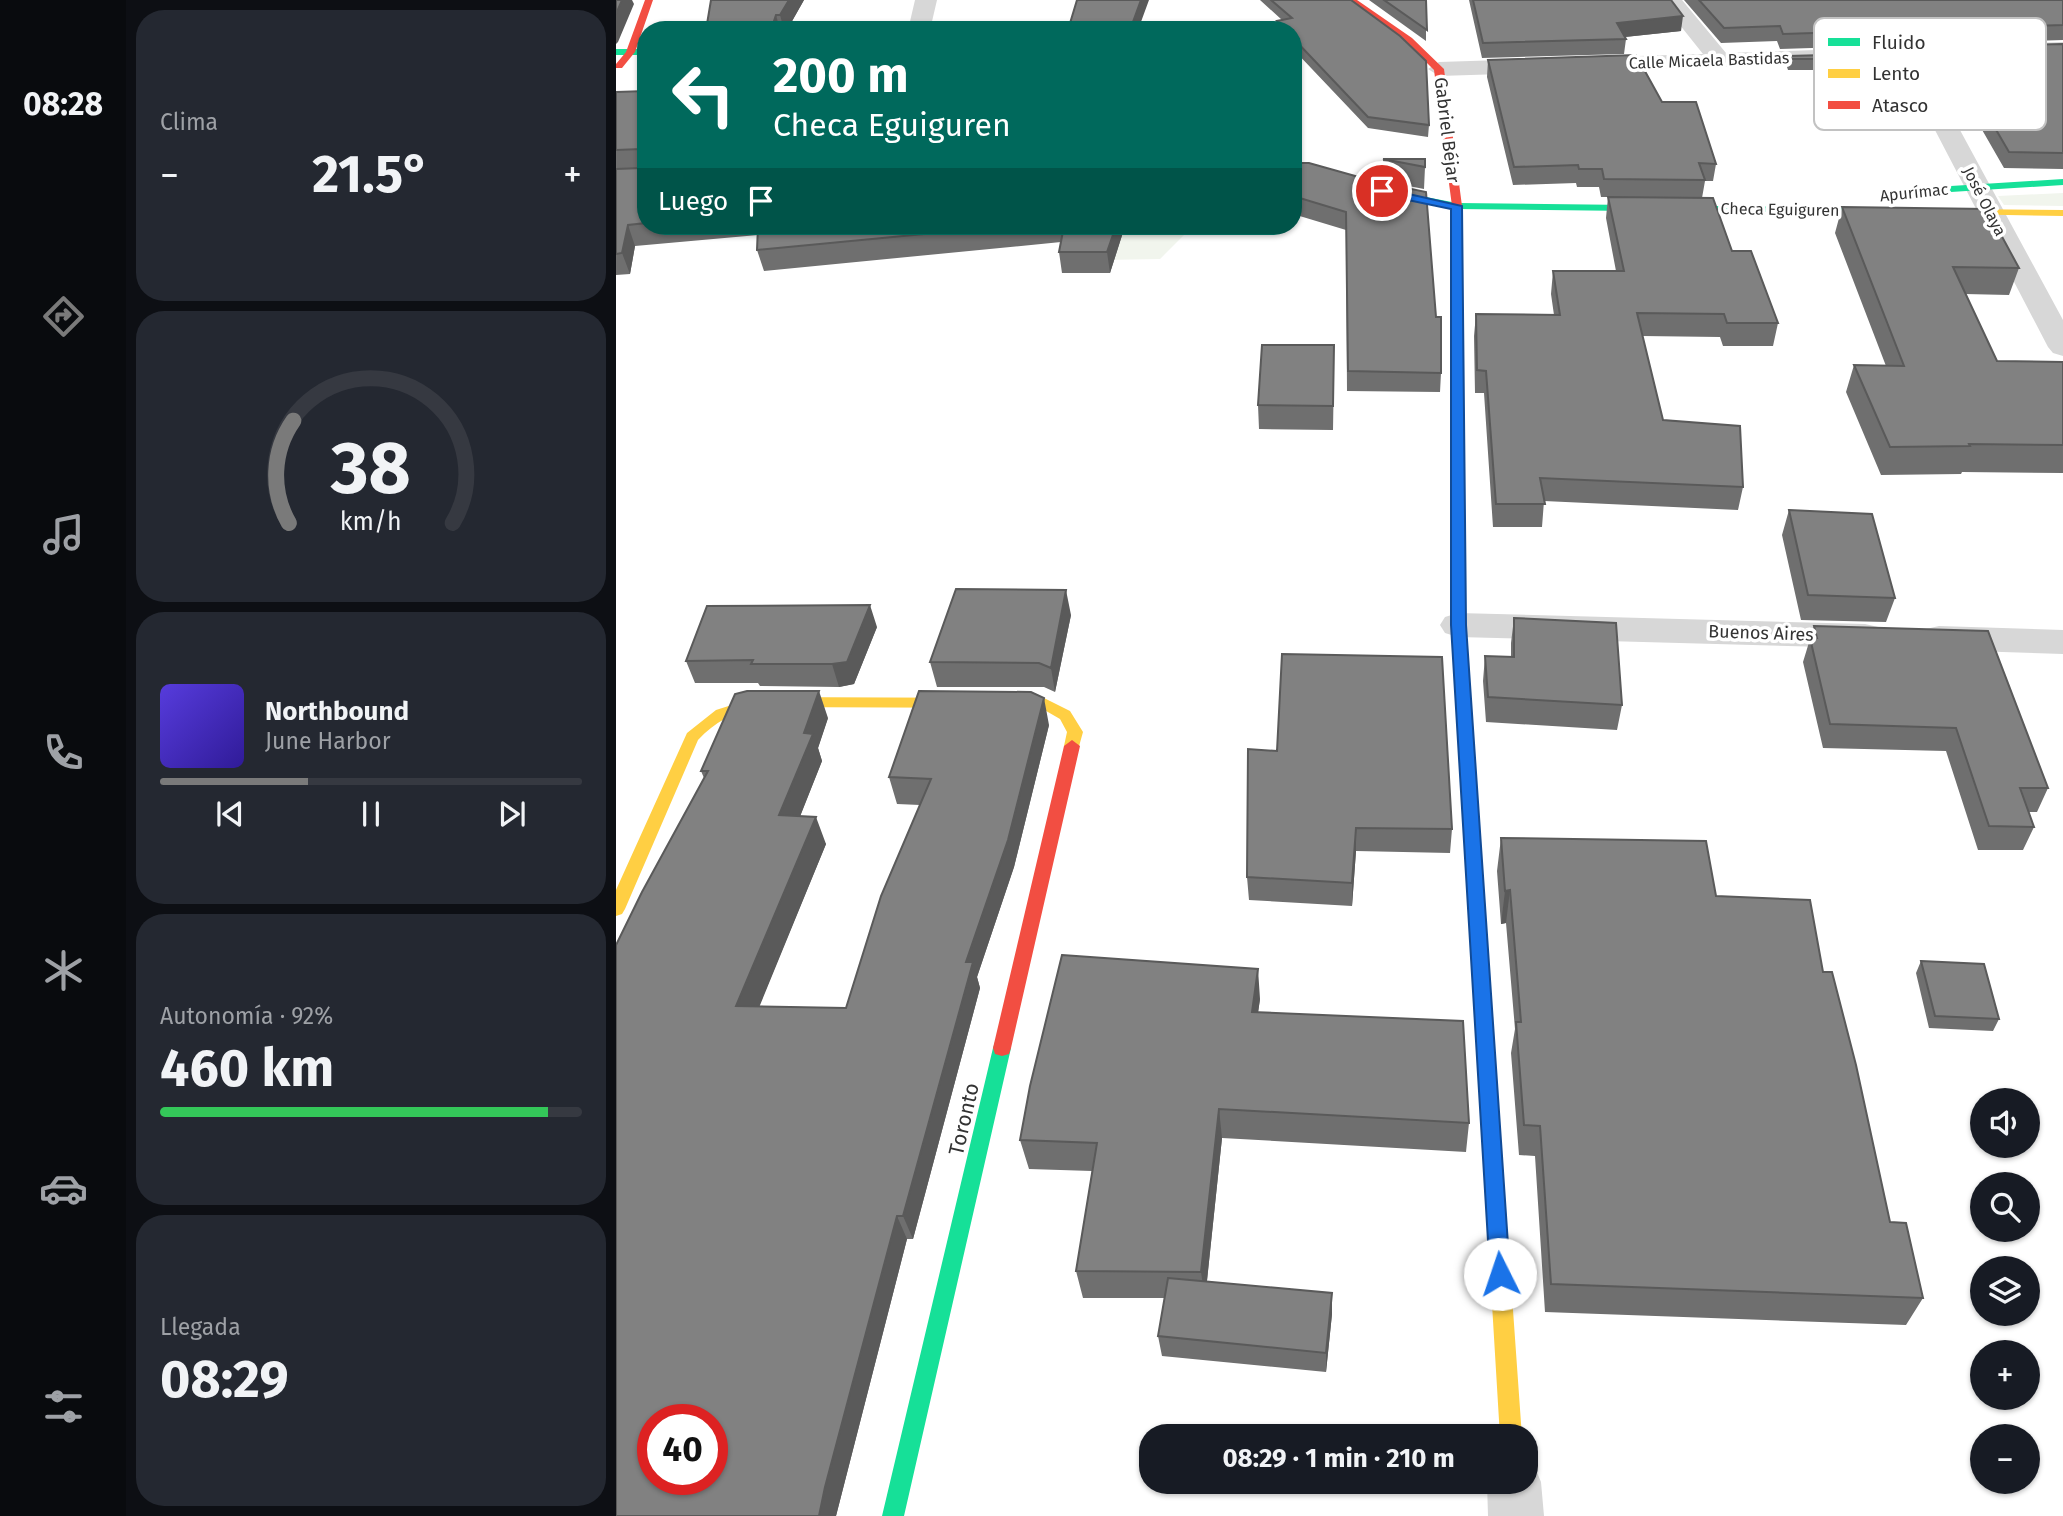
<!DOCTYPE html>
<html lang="es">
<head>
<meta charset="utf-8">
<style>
	:root { --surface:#171b24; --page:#242831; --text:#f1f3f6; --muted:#9ea1a6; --line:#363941; --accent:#7a7a7a }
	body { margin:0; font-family:"Fira Sans",sans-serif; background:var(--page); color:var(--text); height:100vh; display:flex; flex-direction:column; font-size:26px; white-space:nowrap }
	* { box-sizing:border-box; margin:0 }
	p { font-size:23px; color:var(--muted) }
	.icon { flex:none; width:38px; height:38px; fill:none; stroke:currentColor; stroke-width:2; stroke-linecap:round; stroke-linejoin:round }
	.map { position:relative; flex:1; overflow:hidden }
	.drawer { display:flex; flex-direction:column; gap:10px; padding:10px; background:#0d0f14; width:490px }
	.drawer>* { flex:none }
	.top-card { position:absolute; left:21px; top:21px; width:665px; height:214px; border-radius:28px; box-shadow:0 2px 5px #0004; background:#00695c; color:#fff; overflow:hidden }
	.fabs { position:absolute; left:1354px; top:1088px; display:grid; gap:14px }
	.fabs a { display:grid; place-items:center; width:70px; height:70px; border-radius:50%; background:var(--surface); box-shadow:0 2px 5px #0004; font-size:35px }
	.speed { position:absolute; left:21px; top:1404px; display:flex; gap:14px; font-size:35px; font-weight:700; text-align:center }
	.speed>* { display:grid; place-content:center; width:91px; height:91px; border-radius:50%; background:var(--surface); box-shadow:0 2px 5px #0004; line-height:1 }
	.speed .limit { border:10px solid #d22; background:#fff; color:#111 }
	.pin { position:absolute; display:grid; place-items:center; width:60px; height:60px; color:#fff; margin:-30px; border:4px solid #fff; border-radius:50%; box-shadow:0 2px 7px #0007 }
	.me { position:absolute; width:77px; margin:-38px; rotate:356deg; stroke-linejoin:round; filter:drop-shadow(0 0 5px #0008) }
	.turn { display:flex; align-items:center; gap:24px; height:147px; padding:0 21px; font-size:32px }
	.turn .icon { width:91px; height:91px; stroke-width:2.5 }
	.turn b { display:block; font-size:49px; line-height:60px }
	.then { display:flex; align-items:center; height:66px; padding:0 21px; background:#0003; gap:14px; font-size:26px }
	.big { font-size:52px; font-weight:700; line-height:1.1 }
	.drawer .card { flex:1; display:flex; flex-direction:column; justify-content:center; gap:10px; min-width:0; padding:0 24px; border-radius:28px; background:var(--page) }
	.drawer .dial { align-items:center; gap:0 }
	.dial svg { height:182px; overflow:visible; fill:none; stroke:var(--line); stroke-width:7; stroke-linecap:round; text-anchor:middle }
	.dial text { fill:var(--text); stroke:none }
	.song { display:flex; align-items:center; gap:21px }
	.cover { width:84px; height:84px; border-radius:10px; background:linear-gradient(135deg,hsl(250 70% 55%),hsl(250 70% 35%)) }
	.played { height:7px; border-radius:4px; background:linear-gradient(90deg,var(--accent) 35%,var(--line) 35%) }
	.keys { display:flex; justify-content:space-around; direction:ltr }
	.heat { display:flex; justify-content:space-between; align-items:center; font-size:38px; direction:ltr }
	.charge { height:10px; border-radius:5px; background:linear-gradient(90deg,#34c759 92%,var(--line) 0) }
	.trip { position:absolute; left:523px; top:1424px; width:399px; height:70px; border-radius:28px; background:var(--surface); box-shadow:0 2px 5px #0004; font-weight:700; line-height:70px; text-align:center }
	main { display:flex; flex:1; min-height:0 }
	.tabs { display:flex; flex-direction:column; width:126px; justify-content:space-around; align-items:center; background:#090b0e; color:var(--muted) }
	.tabs .icon { width:49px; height:49px }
	.tabs .on { color:var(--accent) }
	.tabs b { font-size:32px; color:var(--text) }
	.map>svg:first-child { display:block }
</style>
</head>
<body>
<main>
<nav class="tabs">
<b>08:28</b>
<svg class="icon on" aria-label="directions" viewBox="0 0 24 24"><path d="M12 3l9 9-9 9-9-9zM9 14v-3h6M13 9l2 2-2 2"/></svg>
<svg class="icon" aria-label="music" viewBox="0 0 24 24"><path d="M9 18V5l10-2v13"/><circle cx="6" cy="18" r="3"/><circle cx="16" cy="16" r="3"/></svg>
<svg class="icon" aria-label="phone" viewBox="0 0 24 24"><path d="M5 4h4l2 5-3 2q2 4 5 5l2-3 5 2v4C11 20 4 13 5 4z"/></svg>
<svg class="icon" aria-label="climate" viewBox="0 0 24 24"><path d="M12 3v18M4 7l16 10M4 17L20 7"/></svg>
<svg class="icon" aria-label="car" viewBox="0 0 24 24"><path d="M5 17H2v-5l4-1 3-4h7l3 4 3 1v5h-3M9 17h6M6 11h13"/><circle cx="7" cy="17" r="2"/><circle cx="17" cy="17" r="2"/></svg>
<svg class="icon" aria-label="filters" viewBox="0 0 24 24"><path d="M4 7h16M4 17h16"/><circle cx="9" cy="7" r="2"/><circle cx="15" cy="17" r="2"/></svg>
</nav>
<section class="drawer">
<div class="card"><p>Clima</p>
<div class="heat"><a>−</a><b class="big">21.5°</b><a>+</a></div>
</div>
<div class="card dial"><svg viewBox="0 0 100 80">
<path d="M14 69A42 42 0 1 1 86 69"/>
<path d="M14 69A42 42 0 0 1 16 24" stroke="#7a7a7a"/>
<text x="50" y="56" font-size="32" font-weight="700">38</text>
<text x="50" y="72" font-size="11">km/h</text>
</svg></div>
<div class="card">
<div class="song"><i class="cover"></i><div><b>Northbound</b><p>June Harbor</p></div></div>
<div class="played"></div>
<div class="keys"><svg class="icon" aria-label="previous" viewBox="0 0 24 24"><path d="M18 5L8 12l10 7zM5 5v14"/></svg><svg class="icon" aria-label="pause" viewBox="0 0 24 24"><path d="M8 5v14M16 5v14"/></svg><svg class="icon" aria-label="next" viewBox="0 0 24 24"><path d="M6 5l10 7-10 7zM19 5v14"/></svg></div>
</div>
<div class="card"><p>Autonomía · 92%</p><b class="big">460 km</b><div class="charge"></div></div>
<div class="card"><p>Llegada</p><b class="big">08:29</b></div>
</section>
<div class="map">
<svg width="1447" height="1516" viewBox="0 0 1447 1516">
	<rect width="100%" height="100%" fill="#fff"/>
	<path fill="#f1f5ed" d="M 1447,193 L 1447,206 L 1388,205 L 1382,196 Z
		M 497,226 L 577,226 L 544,259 L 486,260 Z"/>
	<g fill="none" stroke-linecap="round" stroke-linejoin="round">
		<path fill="#d7d7d7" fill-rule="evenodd" d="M 299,0 L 321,0 L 314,30 L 292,30 Z
			M 1044,0 L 1066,0 L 1110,53 L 1447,42 L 1447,56 L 1306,60 L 1447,320 L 1447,356 L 1437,353 L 1432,347 L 1283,61 L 823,76 L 812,69 L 823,62 L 1087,54 Z
			M 842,613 L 1249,624 L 1262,627 L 1267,636 L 1262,645 L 1249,648 L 842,637 L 829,633 L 824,625 L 829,617 Z
			M 1323,626 L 1447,630 L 1447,654 L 1323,650 L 1310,647 L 1305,638 L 1310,629 Z
			M 910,1460 L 917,1463 L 925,1482 L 928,1516 L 872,1516 L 871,1482 L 910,1482 Z"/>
		<path fill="#16e098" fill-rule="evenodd" d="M 0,49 L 30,49 L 30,55 L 0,55 Z
			M 677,162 L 768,189 L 841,203 L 1342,209 L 1347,212 L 1342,215 L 841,209 L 762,194 L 677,168 Z
			M 1447,179 L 1447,185 L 1319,193 L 1314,190 L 1319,187 Z
			M 841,333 L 847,337 L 849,625 L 866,872 L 864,877 L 852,877 L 850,872 L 835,625 L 835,337 Z
			M 386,1040 L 393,1042 L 395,1048 L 288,1516 L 266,1516 L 377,1048 L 379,1042 Z"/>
		<path fill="#ffcf43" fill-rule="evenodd" d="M 1342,209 L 1447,210 L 1447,216 L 1338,214 L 1337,212 Z
			M 141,697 L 428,698 L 454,711 L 467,732 L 462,750 L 450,750 L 448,746 L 451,732 L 444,719 L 425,708 L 141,707 C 117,712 99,722 82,740 L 9,909 L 6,914 L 0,916 L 0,890 L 71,733 L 100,710 Z
			M 858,865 L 864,867 L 866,872 L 906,1437 L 884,1437 L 850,872 L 852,867 Z"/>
		<path fill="#f24e42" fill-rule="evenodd" d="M 29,0 L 37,0 L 19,52 L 6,68 L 0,68 L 0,64 L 10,52 Z
			M 731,0 L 741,0 L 796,38 L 828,69 L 846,206 L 845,340 L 841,341 L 835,337 L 836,206 L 818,70 L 790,42 Z
			M 456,740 L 464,746 L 395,1048 L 393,1054 L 386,1056 L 379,1054 L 377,1048 L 448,746 Z"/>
	</g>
	<path fill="#6f6f6f" d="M 95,0 L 188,0 L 171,30 L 90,30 Z
		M 644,0 L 735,0 L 813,125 L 812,137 L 752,128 L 677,49 L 677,30 L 661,30 L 661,21 L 666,20 Z
		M 753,0 L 810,0 L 810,41 Z
		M 853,0 L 1055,0 L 1065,31 L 1009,37 L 1010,39 L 1008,54 L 866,58 Z
		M 1068,0 L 1447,0 L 1447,40 L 1164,49 L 1161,41 L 1105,43 Z
		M 1447,44 L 1447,169 L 1388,168 L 1342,88 L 1324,88 L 1310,63 L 1314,47 Z
		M 1284,53 L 1297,76 L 1294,87 L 1210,85 L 1204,70 L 1172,70 L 1171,67 L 1173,56 Z
		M 872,60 L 1046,102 L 1100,164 L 1097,181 L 1089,181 L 1086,198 L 1116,251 L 1162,323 L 1157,346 L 1107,346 L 1104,337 L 1026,336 L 1047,420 L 1127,487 L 1122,510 L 928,501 L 926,527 L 877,527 L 868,393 L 859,393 L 858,336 L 860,314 L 938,315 L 935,294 L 937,271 L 1000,271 L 990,218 L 992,197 L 985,197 L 983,187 L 961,187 L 960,183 L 897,185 L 871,77 Z
		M 30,91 L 30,226 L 509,226 L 494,273 L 446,273 L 443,252 L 445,242 L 148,271 L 141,250 L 142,235 L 19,246 L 14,274 L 0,275 L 0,92 Z
		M 767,159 L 809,167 L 808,189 L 767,181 Z
		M 677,163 L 757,181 L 825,373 L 824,392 L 731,391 L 730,230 L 677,214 Z
		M 1226,207 L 1403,268 L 1393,295 L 1349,294 L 1381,361 L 1447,362 L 1447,473 L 1346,472 L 1345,474 L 1265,475 L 1230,392 L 1238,365 L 1270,366 L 1219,233 Z
		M 718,369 L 717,430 L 643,429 L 642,405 Z
		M 1173,510 L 1279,598 L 1270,622 L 1185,620 L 1166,535 Z
		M 455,615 L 439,692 L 428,687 L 321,687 L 314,662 Z
		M 898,618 L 1006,705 L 1001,730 L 870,722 L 867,681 L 869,656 L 895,657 L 895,643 Z
		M 1198,626 L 1432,788 L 1421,812 L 1413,812 L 1418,827 L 1407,850 L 1362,850 L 1330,751 L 1207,748 L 1187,662 Z
		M 261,627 L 238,684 L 223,687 L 144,686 L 142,683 L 79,683 L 70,661 Z
		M 212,718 L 202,748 L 206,761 L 184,816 L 210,844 L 143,1006 L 230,1008 L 304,805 L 281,804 L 273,777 L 433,725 L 398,867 L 361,977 L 364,988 L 297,1239 L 291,1239 L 220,1516 L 88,778 L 85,771 Z
		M 632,749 L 836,829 L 834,853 L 740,851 L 736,906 L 633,900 L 631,877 Z
		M 885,838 L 1100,896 L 1207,972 L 1274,1222 L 1307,1298 L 1290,1325 L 929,1312 L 919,1156 L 903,1155 L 895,1053 L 899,1029 L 890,923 L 885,924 L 881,871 Z
		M 1305,961 L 1383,1019 L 1377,1031 L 1313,1028 L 1300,973 Z
		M 644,999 L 642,1012 L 853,1123 L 850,1152 L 606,1138 L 591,1281 L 716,1314 L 710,1372 L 546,1356 L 542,1336 L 549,1298 L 467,1298 L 460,1271 L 476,1171 L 413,1169 L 404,1140 Z"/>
	<path fill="#5a5a5a" d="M 6,0 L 16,0 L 18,4 L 2,42 L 0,44 L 0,14 Z
		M 173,0 L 188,0 L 171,30 L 168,30 L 164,15 Z
		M 525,0 L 533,0 L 522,30 L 514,30 Z
		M 160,15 L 164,30 L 155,30 Z
		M 1067,16 L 1065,31 L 999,38 L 1001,23 Z
		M 12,225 L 19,246 L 14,274 L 6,253 Z
		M 500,226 L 509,226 L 494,273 L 491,252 Z
		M 450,590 L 455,615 L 439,692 L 435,668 Z
		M 254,605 L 261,627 L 238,684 L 223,687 L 216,664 Z
		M 203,691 L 212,718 L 202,748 L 206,761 L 174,842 L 163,815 L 188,733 Z
		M 428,698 L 433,725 L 398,867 L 361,977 L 364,988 L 297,1239 L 287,1216 L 350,962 Z
		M 200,817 L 210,844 L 133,1032 L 120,1006 Z
		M 740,828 L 740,851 L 736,906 L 736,883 Z
		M 894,890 L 890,923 L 885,924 L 889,891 Z
		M 642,969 L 644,999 L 638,1042 L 636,1012 Z
		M 603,1109 L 606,1138 L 589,1299 L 585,1272 Z
		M 281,1216 L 291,1239 L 220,1516 L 203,1516 L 209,1487 Z
		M 716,1293 L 716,1314 L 710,1372 L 710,1353 Z"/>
	<path fill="#818181" stroke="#5a5a5a" stroke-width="2" fill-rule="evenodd" d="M 0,0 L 6,0 L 0,14 Z
		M 95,0 L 173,0 L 164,15 L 160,15 L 155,30 L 90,30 Z
		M 461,0 L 525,0 L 514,30 L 452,30 Z
		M 655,0 L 735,0 L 784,36 L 810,61 L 813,125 L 752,117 L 677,38 L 677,30 L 669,30 L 661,21 L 676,18 Z
		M 768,0 L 810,0 L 811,30 Z
		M 857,0 L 1055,0 L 1067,16 L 1001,23 L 1010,39 L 867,43 Z
		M 1083,0 L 1447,0 L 1447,25 L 1167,34 L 1164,26 L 1108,28 Z
		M 1447,44 L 1447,153 L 1393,152 L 1347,73 L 1328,72 L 1314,47 Z
		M 1284,53 L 1297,76 L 1213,74 L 1207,59 L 1175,59 L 1173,56 Z
		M 1020,55 L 1046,102 L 1080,102 L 1100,164 L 1083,163 L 1089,180 L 988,179 L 986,169 L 963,169 L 962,165 L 898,167 L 872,60 Z
		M 30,91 L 30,223 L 12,225 L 6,253 L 0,254 L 0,169 L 25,168 L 25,149 L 0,150 L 0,92 Z
		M 767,159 L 809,159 L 809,167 Z
		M 677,163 L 693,163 L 757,181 L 810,192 L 820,317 L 825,317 L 825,373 L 732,371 L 730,212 L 677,196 Z
		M 992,197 L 1097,198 L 1116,251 L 1135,251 L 1162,323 L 1111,323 L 1108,314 L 1021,313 L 1047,420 L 1124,426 L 1127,487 L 924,478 L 929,504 L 880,504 L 870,371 L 861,370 L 860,314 L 944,315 L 937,271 L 1008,271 Z
		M 1226,207 L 1371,209 L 1403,268 L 1337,267 L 1381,361 L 1447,362 L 1447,445 L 1353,444 L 1354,446 L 1274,447 L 1238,365 L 1288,366 Z
		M 142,226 L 392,226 L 141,250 Z
		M 448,226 L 500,226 L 491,252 L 443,252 Z
		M 646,345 L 718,345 L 717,406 L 642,405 Z
		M 1173,510 L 1256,514 L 1279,598 L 1192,595 Z
		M 340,589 L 450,590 L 435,668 L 423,663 L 314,662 Z
		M 254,605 L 231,662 L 216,664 L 135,664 L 137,660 L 70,661 L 91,606 Z
		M 898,618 L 1000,623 L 1006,705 L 872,697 L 869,656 L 898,657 Z
		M 1198,626 L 1372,631 L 1432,788 L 1404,788 L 1418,827 L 1373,826 L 1340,728 L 1214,724 L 1194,638 L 1201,638 Z
		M 666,654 L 826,657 L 836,829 L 740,828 L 736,883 L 631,877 L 632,749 L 661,751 Z
		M 131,691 L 203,691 L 188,733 L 197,734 L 163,815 L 200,817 L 120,1006 L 230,1008 L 265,896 L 315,779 L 273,777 L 303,691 L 415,692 L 428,698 L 392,840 L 350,962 L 357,962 L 287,1216 L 281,1216 L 209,1487 L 203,1516 L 0,1516 L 0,945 L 26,892 L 92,771 L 85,771 L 119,694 ZM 37,1419 L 96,1419 L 96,1479 L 37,1479 Z
		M 885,838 L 1090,841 L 1100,896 L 1194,900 L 1207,972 L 1216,972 L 1240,1065 L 1274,1222 L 1290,1223 L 1307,1298 L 935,1284 L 924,1126 L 908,1125 L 900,1022 L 905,1022 L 894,890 L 889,891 Z
		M 446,955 L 642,969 L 636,1012 L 847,1021 L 853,1123 L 603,1109 L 585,1272 L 460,1271 L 481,1143 L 404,1140 L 414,1086 Z
		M 1305,961 L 1368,964 L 1383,1019 L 1319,1016 Z
		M 552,1278 L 716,1293 L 710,1353 L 542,1336 Z"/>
	<path fill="#1a73e8" stroke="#114b97" stroke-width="2" d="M 766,188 L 846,206 L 850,625 L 894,1274 L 891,1281 L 884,1284 L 877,1281 L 874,1274 L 835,625 L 835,209 L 763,194 L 763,189 Z"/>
	<g text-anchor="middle" stroke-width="7" stroke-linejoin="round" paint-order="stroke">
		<g font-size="16" fill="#333" stroke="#fff">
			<text transform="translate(1093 60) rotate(-2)" y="6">Calle Micaela Bastidas</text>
			<text transform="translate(1298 192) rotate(-6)" y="6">Apurímac</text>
			<text transform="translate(1369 201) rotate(63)" y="6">José Olaya</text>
			<text transform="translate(1164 209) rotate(1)" y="6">Checa Eguiguren</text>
		</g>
		<g font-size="18" fill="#333" stroke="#fff">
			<text transform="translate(831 130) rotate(83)" y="6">Gabriel Béjar</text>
			<text transform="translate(1145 633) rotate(2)" y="6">Buenos Aires</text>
		</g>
		<g font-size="21" fill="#333" stroke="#fff">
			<text transform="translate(348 1119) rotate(-77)" y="7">Toronto</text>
		</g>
	</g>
	<rect x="1198" y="18" width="232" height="112" rx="10" fill="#fff" stroke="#c2c2c2" stroke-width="2"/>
	<rect x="1212" y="38" width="32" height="8" fill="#16e098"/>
	<rect x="1212" y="69" width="32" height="9" fill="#ffcf43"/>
	<rect x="1212" y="101" width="32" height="8" fill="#f24e42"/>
	<g font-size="19" fill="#333">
		<text x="1256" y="49">Fluido</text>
		<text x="1256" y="80">Lento</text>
		<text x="1256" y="112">Atasco</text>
	</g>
</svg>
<div class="fabs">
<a><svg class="icon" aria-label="sound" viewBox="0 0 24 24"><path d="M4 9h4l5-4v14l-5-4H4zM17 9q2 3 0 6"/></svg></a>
<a><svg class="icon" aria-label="search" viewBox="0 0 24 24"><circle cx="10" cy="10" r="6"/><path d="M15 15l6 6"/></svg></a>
<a><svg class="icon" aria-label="layers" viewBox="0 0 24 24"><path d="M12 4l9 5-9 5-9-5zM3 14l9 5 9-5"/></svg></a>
<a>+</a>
<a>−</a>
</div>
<div class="speed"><div class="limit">40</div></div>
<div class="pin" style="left:766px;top:191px;background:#d93025"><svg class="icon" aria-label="arrive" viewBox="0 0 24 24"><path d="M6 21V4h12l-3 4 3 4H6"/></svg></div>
<svg class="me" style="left:884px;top:1274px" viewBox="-20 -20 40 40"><circle r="19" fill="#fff"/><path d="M0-13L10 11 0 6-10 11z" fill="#1a73e8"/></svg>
<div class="trip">08:29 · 1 min · 210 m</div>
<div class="top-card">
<div class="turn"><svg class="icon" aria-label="left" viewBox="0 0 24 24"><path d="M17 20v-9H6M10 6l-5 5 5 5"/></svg><div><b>200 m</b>Checa Eguiguren</div></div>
<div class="then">Luego<svg class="icon" aria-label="arrive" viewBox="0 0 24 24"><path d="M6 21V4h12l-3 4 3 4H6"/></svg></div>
</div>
</div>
</main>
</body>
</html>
